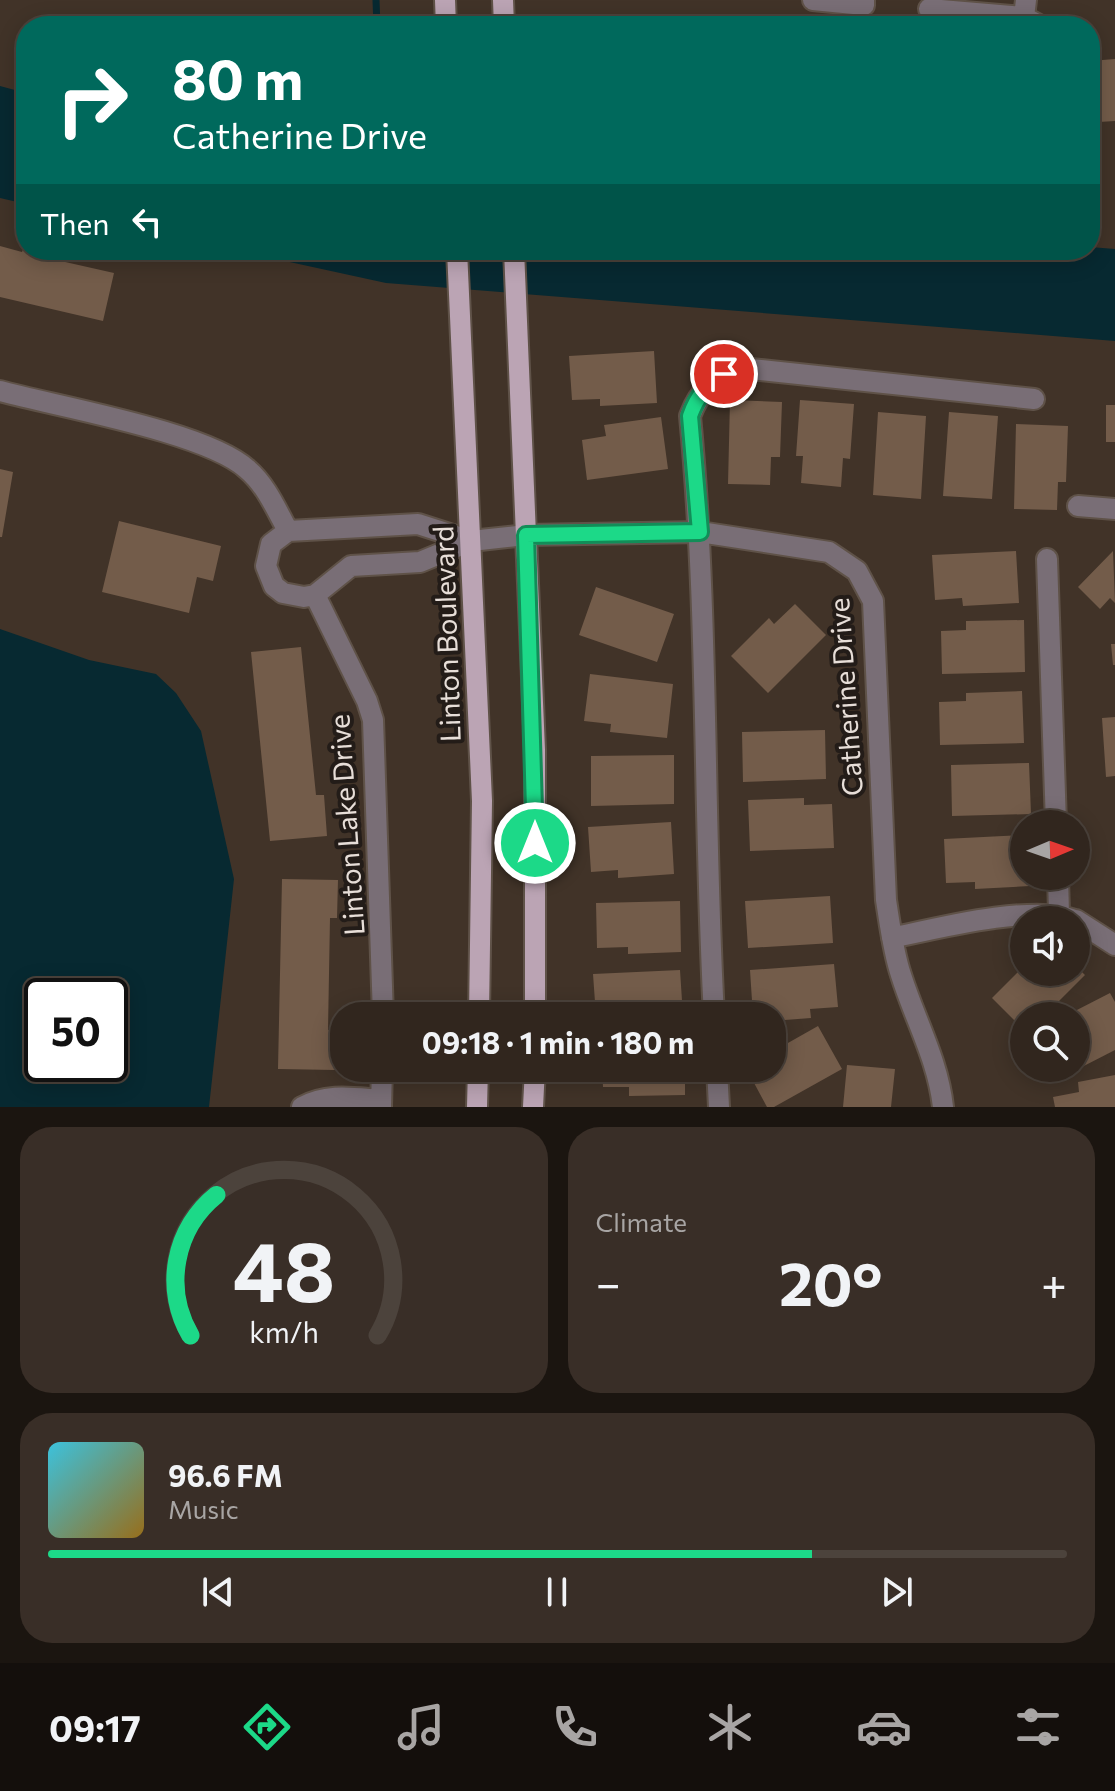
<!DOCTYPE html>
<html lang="en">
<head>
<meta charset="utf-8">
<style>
	:root { --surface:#31261e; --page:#392e27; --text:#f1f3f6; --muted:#a8a5a4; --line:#4c433c; --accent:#1cd988 }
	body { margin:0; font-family:Commissioner,sans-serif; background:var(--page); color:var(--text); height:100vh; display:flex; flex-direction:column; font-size:30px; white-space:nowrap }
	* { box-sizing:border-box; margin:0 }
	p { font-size:26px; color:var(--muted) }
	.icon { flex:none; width:44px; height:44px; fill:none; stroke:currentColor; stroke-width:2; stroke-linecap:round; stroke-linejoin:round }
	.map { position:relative; height:1107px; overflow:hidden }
	.panel { display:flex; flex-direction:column; gap:20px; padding:20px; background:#1b1510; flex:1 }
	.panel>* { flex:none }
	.top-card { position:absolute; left:16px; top:16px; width:1084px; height:244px; border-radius:32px; box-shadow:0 4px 20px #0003,0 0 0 2px var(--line); background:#00695c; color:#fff; overflow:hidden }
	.needle { width:52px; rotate:88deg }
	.buttons { position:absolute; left:1010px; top:810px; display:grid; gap:16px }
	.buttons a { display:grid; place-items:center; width:80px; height:80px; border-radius:50%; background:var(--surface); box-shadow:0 4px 20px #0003,0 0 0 2px var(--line); font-size:40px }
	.speed { position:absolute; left:24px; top:978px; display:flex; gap:16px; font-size:40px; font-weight:700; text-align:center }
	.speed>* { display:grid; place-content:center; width:104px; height:104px; border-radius:50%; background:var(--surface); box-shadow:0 4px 20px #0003,0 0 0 2px var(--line); line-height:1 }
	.speed .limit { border:4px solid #111; border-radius:12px; background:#fff; color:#111 }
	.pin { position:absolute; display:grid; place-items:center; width:68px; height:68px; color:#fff; margin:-34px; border:4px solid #fff; border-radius:50%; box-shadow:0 2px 8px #0007 }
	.me { position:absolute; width:88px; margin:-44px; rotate:0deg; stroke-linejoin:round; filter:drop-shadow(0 0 6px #0008) }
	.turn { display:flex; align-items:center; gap:28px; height:168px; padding:0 24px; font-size:36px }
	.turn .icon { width:104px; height:104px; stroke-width:2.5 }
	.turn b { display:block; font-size:56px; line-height:68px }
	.then { display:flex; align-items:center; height:76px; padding:0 24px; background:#0003; gap:16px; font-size:30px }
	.big { font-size:60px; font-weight:700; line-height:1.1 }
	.panel .widget { flex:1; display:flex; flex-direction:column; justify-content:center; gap:12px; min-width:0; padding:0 28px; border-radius:32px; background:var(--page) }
	.panel .dial { align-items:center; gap:0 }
	.dial svg { height:208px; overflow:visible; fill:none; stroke:var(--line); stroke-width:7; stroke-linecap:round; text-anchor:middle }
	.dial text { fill:var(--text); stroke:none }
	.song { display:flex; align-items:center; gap:24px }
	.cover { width:96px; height:96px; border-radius:12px; background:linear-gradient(135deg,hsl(190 70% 55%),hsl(40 70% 35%)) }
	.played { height:8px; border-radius:4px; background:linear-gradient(90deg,var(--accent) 75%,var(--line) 75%) }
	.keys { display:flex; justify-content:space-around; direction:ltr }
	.heat { display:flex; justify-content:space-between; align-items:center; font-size:44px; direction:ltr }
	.panel .tiles { flex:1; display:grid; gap:20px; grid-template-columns:1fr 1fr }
	.widget:last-child { grid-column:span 2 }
	.trip { position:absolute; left:330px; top:1002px; width:456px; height:80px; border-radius:32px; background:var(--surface); box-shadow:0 4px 20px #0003,0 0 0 2px var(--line); font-weight:700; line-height:80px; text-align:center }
	.menu { display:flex; height:128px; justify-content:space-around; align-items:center; background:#140f0c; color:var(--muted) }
	.menu .icon { width:56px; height:56px }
	.menu .active { color:var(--accent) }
	.menu b { font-size:36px; color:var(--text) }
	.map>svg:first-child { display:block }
</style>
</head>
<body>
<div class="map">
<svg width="1115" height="1107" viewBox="0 0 1115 1107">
	<rect width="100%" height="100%" fill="#413328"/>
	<path fill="#072931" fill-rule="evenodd" d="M 0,86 L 26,93 L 26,204 L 0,198 Z
		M 1090,247 L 1115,249 L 1115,341 L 386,283 L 235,250 Z
		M 0,629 L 89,660 L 156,674 L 176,693 L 201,731 L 234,879 L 209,1107 L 0,1107 ZM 42,996 L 110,996 L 110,1064 L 42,1064 Z"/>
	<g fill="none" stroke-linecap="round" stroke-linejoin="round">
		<path stroke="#072931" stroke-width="7" d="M 376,0 L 377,26"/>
	</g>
	<path fill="#735c4a" d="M 1115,59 L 1115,121 L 1099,122 L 1100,136 L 1090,136 L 1090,61 Z
		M 26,242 L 26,250 L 44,250 L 43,257 L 114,273 L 103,321 L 0,297 L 0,246 L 22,252 Z
		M 654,351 L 657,403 L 600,406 L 600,399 L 572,400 L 569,356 Z
		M 730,400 L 782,402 L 780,457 L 771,457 L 770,485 L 728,484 Z
		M 800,400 L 854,404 L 850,459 L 843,458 L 841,487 L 801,483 L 803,456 L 796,456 Z
		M 1106,405 L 1115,405 L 1115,442 L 1106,442 Z
		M 878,412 L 926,416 L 921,499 L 873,495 Z
		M 949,412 L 998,416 L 992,499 L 943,496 Z
		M 661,417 L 668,469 L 587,480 L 582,440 L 606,436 L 604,425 Z
		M 1016,424 L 1068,426 L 1066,482 L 1058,482 L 1057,510 L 1014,509 Z
		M 0,469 L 13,472 L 2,537 L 0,537 Z
		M 119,521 L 221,546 L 213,581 L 197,577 L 189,613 L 102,592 Z
		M 1016,551 L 1019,603 L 963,606 L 962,598 L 935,600 L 932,555 Z
		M 1113,551 L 1115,603 L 1110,598 L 1100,609 L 1078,587 Z
		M 596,587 L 674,614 L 657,662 L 579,635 Z
		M 795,604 L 826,635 L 768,693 L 731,656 L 769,618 L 774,624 Z
		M 1024,620 L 1025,672 L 942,674 L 941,631 L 966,630 L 966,621 Z
		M 1111,644 L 1115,644 L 1115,665 L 1113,665 Z
		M 301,647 L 316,795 L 324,795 L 327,836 L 270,841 L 251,652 Z
		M 590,674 L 673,684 L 667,738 L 610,732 L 611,724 L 584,721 Z
		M 1022,691 L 1024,743 L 940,745 L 939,702 L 966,701 L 966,693 Z
		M 1115,717 L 1115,776 L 1106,777 L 1102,718 Z
		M 825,730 L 826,779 L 743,782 L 742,732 Z
		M 674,755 L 674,804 L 591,806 L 591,756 Z
		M 1029,763 L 1031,814 L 952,816 L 951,765 Z
		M 804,798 L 804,805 L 832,804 L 834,848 L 750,851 L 748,800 Z
		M 671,822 L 674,874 L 618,878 L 618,870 L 591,872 L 588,827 Z
		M 1024,835 L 1024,876 L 1029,876 L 1030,886 L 975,889 L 975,882 L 946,883 L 944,839 Z
		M 282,879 L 338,880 L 337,918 L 330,918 L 328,1030 L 336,1030 L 335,1070 L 278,1069 Z
		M 830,896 L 833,943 L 748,948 L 745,901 Z
		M 680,901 L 681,952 L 628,954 L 628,947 L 597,948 L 596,903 Z
		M 834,964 L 838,1007 L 810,1009 L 811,1018 L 772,1021 L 772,1016 L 753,1016 L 750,970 Z
		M 1024,966 L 1024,972 L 1076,972 L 1076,966 L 1085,975 L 1044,1016 L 1024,1016 L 1024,1030 L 992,998 Z
		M 680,970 L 683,1016 L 596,1016 L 593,974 Z
		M 1110,993 L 1115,1002 L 1115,1050 L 1076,1070 L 1079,1022 L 1073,1012 Z
		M 818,1026 L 842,1069 L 774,1107 L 767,1107 L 746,1068 L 772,1068 L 772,1052 Z
		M 847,1065 L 895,1069 L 891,1107 L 843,1107 Z
		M 602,1068 L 685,1068 L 685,1095 L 629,1096 L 629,1087 L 603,1087 Z
		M 1115,1075 L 1115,1107 L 1055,1107 L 1053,1097 L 1079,1092 L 1078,1082 Z"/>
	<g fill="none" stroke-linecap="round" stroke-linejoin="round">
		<g stroke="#5f5248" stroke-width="24">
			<path id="minor" d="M 813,0 L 864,5 L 864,0
				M 1026,0 L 1024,17 L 1041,26
				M 929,9 L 1024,17
				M 0,391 C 59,407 206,432 247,469 C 266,485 276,509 288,531
				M 1078,506 L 1115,509
				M 471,541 L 418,524 L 288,531 L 271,544 L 266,566 L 274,586 L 283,593 L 304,597 L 315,595 L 351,566 L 420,562 L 471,541 L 526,535 L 700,532 L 829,552 L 857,571 L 873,601 L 886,900 C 890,925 893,951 901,975 C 915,1020 938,1060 943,1107
				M 1047,559 L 1056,824
				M 315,595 L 367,701 L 373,720 L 383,1016
				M 1058,876 L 1059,914
				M 1076,920 L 1115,945
				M 892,938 C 938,928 1032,904 1075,920
				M 714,1016 C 703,816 709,615 690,416 C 700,389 715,377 742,368 L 1034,399
				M 717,1068 L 719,1107
				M 302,1107 C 328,1093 353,1098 381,1100
				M 381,1107 L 382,1068"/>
		</g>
		<g stroke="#5f5248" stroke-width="24">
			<path id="major" d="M 445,0 L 446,26
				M 503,0 L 504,26
				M 457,250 L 482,801 L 479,1016
				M 514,250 L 535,750 L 535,1016
				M 477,1107 L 478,1068
				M 533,1107 L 535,1068"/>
		</g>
		<use href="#minor" stroke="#796e76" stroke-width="20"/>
		<use href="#major" stroke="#bba4b4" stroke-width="20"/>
	</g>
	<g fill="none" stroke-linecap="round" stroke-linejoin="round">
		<g stroke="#128d58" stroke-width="20">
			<path id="route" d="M 535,843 L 526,535 L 700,532 L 690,416 C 697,396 706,386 724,374"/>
		</g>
		<use href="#route" stroke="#1cd988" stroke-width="14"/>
	</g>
	<g text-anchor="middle" stroke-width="8" stroke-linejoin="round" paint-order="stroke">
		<g font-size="28" fill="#e7ded8" stroke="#231c18">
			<text transform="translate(447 634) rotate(-92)" y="10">Linton Boulevard</text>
			<text transform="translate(846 697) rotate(-94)" y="10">Catherine Drive</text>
			<text transform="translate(347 825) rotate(-94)" y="10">Linton Lake Drive</text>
		</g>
	</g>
</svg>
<div class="buttons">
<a><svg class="needle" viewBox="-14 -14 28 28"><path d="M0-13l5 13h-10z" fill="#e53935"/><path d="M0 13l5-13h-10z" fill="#a8a5a4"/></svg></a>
<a><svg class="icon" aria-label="sound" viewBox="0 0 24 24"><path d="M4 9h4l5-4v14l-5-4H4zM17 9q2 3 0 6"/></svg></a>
<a><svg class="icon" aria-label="search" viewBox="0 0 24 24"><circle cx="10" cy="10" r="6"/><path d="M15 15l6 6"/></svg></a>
</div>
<div class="speed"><div class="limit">50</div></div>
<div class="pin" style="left:724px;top:374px;background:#d93025"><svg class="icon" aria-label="arrive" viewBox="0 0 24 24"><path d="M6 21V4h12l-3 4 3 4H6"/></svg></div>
<svg class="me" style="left:535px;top:843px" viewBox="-20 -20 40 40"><circle r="17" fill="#1cd988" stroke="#fff" stroke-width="3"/><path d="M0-11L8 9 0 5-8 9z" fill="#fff"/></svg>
<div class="trip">09:18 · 1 min · 180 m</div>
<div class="top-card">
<div class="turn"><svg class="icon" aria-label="right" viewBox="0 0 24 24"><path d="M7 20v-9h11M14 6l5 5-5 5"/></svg><div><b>80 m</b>Catherine Drive</div></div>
<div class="then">Then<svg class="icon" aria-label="left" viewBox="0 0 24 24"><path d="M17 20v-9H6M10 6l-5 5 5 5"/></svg></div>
</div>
</div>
<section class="panel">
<div class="tiles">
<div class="widget dial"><svg viewBox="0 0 100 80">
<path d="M14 69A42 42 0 1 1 86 69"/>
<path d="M14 69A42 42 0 0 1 24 15" stroke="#1cd988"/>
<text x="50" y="56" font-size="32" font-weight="700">48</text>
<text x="50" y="72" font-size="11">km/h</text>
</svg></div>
<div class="widget"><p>Climate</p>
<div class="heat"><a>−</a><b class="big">20°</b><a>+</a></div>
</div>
<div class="widget">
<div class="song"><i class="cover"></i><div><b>96.6 FM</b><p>Music</p></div></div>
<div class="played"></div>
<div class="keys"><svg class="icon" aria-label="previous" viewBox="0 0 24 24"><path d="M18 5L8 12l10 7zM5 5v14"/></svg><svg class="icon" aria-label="pause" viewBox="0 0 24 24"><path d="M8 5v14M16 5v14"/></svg><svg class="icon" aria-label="next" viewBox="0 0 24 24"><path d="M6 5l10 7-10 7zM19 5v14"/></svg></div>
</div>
</div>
</section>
<nav class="menu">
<b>09:17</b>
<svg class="icon active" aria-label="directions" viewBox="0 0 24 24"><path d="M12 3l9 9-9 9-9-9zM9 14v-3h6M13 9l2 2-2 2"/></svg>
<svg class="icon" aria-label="music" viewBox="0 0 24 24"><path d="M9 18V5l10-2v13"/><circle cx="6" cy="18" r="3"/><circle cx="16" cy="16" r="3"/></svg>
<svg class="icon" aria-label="phone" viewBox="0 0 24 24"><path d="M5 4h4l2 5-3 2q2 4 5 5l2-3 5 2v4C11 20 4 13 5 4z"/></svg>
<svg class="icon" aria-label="climate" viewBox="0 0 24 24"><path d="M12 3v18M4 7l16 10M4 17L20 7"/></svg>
<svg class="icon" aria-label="car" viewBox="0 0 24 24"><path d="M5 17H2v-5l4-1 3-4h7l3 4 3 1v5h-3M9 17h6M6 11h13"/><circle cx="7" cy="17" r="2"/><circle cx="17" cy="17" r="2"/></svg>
<svg class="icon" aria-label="filters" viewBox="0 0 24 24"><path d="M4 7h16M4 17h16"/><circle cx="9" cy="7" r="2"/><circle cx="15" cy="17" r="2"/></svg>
</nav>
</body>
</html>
